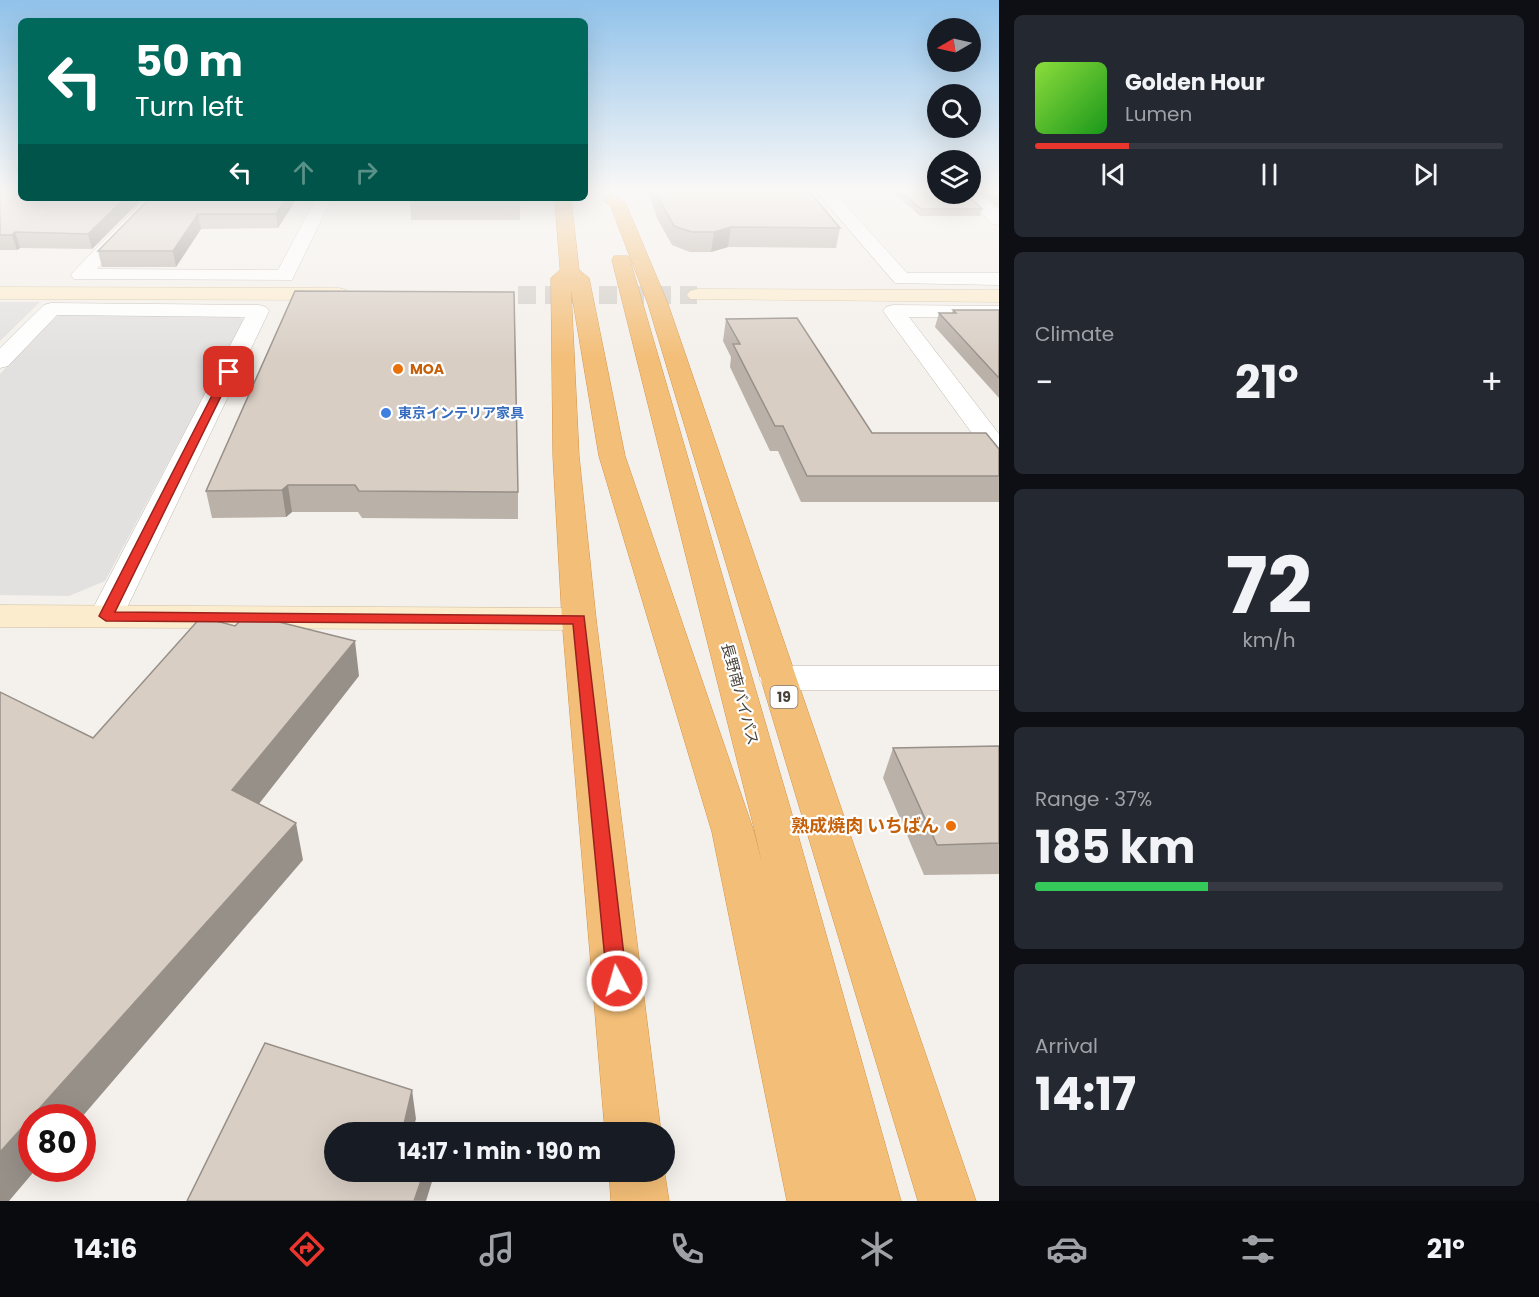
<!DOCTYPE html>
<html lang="en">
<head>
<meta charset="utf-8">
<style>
	:root { --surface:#171b24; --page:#242831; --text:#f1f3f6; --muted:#9ea1a6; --line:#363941; --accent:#ea362c }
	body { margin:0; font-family:Poppins,"Noto Sans JP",sans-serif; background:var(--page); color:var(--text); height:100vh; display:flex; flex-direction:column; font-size:22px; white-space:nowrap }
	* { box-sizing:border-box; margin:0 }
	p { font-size:20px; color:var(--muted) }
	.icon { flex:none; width:33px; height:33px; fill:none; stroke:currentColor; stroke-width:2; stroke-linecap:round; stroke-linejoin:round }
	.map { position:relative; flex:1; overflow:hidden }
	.side { display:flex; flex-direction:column; gap:15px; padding:15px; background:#0d0f14; width:540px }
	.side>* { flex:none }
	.guide { position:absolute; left:18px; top:18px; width:570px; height:183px; border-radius:9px; box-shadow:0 6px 24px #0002; background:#00695c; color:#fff; overflow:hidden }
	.needle { width:39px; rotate:261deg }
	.buttons { position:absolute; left:927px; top:18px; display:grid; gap:12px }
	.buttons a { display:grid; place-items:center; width:54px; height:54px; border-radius:50%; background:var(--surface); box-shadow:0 6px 24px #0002; font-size:30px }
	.speed { position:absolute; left:18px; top:1104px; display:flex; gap:12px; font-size:30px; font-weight:700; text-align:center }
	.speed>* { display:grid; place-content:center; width:78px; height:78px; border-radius:50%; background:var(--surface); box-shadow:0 6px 24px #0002; line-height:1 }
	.speed .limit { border:9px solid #d22; background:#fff; color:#111 }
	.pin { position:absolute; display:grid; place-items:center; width:51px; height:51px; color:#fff; margin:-26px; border-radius:12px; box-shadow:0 3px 9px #0006 }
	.me { position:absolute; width:66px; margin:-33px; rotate:354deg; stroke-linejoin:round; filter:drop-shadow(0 0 4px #0008) }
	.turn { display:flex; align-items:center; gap:21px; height:126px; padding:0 18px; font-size:27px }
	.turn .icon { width:78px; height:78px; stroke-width:2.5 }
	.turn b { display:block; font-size:42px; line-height:51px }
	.lanes { display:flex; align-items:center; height:57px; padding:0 18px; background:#0003; justify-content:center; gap:30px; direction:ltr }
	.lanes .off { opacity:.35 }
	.big { font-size:45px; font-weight:700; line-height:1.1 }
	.side .widget { flex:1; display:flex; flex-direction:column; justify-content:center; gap:9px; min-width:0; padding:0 21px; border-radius:9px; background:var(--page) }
	.side .dial { align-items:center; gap:0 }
	.dial b { font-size:78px; line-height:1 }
	.song { display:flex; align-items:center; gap:18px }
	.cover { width:72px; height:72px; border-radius:9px; background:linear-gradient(135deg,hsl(90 70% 55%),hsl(120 70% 35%)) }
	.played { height:6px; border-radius:3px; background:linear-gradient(90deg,var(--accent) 20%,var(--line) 20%) }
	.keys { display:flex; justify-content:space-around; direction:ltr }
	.heat { display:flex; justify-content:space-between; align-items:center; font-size:33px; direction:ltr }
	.charge { height:9px; border-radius:4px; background:linear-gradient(90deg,#34c759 37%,var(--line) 0) }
	.trip { position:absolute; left:324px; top:1122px; width:351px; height:60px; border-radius:30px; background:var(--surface); box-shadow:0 6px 24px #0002; font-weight:700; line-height:60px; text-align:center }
	.menu { display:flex; height:96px; justify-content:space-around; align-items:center; background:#090b0e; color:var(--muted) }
	.menu .icon { width:42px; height:42px }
	.menu .current { color:var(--accent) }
	.menu b { font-size:27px; color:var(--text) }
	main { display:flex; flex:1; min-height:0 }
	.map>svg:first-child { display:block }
</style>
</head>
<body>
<main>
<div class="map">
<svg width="999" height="1201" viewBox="0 0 999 1201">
	<rect width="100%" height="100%" fill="#f4f0eb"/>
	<path fill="#e3e1df" d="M 0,302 L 40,302 L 0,341 Z
		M 66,314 L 234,314 L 244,320 L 105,581 L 69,596 L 0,595 L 0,374 L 54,317 Z"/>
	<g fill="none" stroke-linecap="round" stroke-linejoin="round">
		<path stroke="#d2cdc7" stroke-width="18" stroke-dasharray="18 9" stroke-linecap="butt" d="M 518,295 L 697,295"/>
		<g stroke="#bfb7ae" stroke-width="1">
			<path id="street" d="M 816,191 L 833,191 L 907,273 L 999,273 L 999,285 L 895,283 Z
				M 970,191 L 974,191 L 999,212 L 999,225 L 993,224 L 960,194 L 970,194 Z
				M 146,198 L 163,198 L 97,269 L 278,270 L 316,198 L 332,198 L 292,280 L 74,279 L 71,275 L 74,271 Z
				M 51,303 L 259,305 L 266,307 L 269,311 L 123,616 L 118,623 L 106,627 L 94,623 L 89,616 L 245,317 L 57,315 L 8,366 L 0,368 L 0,348 L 44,305 Z
				M 893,305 L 999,306 L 999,318 L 909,317 L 999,434 L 999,460 L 990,458 L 883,311 L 886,307 Z
				M 777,666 L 999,666 L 999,690 L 777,690 L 764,687 L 759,678 L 764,669 Z"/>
		</g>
		<g stroke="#d0be9e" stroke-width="1">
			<path id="secondary" d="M 0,287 L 339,288 L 346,290 L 349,294 L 346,298 L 339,300 L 0,299 Z
				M 697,289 L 999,290 L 999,302 L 690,299 L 687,295 L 690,291 Z
				M 0,605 L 579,608 L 591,611 L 596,619 L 591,627 L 579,630 L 0,627 Z"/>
		</g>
		<g stroke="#d39246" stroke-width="1">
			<path id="highway" d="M 611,195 L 626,204 L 668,304 L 976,1201 L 918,1201 L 648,304 L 611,207 L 603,200 Z
				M 555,198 L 571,198 L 579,270 L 589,278 L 625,456 L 754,832 L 762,863 L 754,828 L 612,260 L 614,256 L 628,256 L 630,260 L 796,828 L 901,1201 L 787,1201 L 712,832 L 599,456 L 571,290 L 579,456 L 596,619 L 661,1132 L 605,1132 L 562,619 L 553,456 L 551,278 L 560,270 Z
				M 664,1169 L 669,1201 L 611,1201 L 609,1172 L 664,1172 Z"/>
		</g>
		<use href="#street" fill="#fff" fill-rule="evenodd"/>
		<use href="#secondary" fill="#fbecce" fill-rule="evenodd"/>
		<use href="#highway" fill="#f3be77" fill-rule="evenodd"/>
	</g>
	<path fill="#bab1a9" d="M 0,191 L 143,198 L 92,249 L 20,248 L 17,250 L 0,250 Z
		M 648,191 L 809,191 L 840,228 L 836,248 L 728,247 L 711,252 L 690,252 L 672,245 L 657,218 Z
		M 891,191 L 938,191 L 982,209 L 980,216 L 920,216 Z
		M 977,191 L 999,191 L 999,209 Z
		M 150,198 L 297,198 L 278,228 L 201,229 L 176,267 L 102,267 L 98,251 Z
		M 520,198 L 520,220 L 411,220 L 410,201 Z
		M 295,291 L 518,492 L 518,519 L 362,518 L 358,512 L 292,512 L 286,517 L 212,518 L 206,491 Z
		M 953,310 L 999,310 L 999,398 L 935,327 L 939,313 L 952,313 Z
		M 726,319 L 872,433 L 999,449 L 999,502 L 801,502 L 778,451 L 770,451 L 730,367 L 731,357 L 723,341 Z
		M 999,746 L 999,874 L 924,875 L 883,778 L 893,748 Z"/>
	<path fill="#979089" d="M 125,198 L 143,198 L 92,249 L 88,234 Z
		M 286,198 L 297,198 L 278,228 L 276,214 Z
		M 198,214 L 201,229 L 176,267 L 173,251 Z
		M 731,227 L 728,247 L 711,252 L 714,232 Z
		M 15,232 L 20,248 L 17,250 L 12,235 Z
		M 288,485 L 292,512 L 286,517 L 282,490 Z
		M 355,641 L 359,676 L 241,827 L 232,790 Z
		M 296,823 L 303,860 L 81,1118 L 32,1118 L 32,1168 L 37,1168 L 9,1201 L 0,1201 L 0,1152 Z
		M 412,1090 L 416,1119 L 412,1132 L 404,1124 Z
		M 424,1172 L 435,1172 L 426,1201 L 414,1201 Z"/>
	<path fill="#d8cec4" stroke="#979089" stroke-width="1.5" d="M 0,191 L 21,191 L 21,198 L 125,198 L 88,234 L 15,232 L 12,235 L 0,235 Z
		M 656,191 L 809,191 L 840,228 L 731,227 L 714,232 L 692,232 L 674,226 L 659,199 Z
		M 900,191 L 938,191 L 938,194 L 966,194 L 982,209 L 921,209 Z
		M 987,191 L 999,191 L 999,201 Z
		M 150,198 L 286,198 L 276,214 L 198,214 L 173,251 L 98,251 Z
		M 410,198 L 520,198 L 521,201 L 410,201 Z
		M 295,291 L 514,292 L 518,492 L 359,491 L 355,485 L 288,485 L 282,490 L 206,491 Z
		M 953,310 L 999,310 L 999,378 L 939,313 L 956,313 Z
		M 797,318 L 872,433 L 986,433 L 999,449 L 999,476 L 807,476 L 783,426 L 775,426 L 733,344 L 740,344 L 726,319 Z
		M 247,614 L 355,641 L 232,790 L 296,823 L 0,1152 L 0,692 L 93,738 L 201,617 L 235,626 Z
		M 999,746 L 999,843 L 937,845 L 893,748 Z
		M 265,1043 L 412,1090 L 404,1124 L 426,1132 L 334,1132 L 334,1172 L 424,1172 L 414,1201 L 187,1201 Z"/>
	<linearGradient id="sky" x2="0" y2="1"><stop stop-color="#90c2ea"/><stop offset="0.53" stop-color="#faf8f6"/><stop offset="1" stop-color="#faf8f6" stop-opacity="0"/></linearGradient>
	<rect width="999" height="359" fill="url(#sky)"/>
	<path fill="#ea362c" stroke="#98231d" stroke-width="1.5" d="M 225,370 L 233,372 L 115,612 L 584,616 L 627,981 L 624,987 L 617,990 L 610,987 L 607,981 L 573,624 L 106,621 L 99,616 Z"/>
	<g fill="#e8710a" stroke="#fff" stroke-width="2">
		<circle cx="398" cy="369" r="6"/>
		<circle cx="951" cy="826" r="6"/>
	</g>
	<circle fill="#3f7fe0" stroke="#fff" stroke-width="2" cx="386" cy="413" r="6"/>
	<g text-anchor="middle" stroke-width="4.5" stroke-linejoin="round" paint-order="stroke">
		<g font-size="14" font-weight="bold" fill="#c56008" stroke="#fff" text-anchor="start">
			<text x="410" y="374">MOA</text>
		</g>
		<g font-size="14" font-weight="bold" fill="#366cbe" stroke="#fff" text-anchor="start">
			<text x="398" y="418">東京インテリア家具</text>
		</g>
		<rect fill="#fff" stroke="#7f7a74" stroke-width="1.5" x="770.5" y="686" width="27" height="22" rx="4.5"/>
		<g font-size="14" font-weight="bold" fill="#484139">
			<text x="784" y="702">19</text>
		</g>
		<g font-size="15" fill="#484139" stroke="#fff">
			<text transform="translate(740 694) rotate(75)" y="5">長野南バイパス</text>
		</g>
		<g font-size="18" font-weight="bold" fill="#c56008" stroke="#fff" text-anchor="end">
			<text x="939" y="832">熟成焼肉 いちばん</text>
		</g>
	</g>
</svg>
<div class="buttons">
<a><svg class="needle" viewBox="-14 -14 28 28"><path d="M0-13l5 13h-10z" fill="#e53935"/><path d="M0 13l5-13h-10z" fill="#9ea1a6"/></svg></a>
<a><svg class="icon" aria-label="search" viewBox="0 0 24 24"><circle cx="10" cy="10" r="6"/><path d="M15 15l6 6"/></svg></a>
<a><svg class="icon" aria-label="layers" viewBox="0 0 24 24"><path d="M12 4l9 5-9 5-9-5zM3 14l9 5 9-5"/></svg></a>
</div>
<div class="speed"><div class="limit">80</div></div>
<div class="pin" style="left:229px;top:372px;background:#d93025"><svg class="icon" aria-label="arrive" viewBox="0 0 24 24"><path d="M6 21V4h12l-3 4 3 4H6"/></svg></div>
<svg class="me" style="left:617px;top:981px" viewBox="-20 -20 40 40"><circle r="17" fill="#ea362c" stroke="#fff" stroke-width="3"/><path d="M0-11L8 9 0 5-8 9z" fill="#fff"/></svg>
<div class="trip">14:17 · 1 min · 190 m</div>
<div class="guide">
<div class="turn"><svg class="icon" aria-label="left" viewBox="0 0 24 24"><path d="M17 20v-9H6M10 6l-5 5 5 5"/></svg><div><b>50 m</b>Turn left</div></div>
<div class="lanes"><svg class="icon" aria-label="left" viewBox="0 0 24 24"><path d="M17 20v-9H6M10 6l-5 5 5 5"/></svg><svg class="icon off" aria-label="ahead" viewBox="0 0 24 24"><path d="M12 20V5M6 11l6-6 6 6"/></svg><svg class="icon off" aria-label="right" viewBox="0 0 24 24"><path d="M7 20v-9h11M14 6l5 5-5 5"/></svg></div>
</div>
</div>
<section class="side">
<div class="widget">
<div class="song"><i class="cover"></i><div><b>Golden Hour</b><p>Lumen</p></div></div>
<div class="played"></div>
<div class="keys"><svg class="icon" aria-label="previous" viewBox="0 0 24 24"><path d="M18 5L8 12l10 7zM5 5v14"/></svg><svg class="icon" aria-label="pause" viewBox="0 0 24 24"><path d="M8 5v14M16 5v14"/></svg><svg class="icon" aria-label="next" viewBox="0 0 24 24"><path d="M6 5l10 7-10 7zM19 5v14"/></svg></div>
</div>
<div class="widget"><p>Climate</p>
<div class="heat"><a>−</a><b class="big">21°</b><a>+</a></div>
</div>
<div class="widget dial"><b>72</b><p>km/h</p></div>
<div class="widget"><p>Range · 37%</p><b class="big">185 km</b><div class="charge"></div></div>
<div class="widget"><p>Arrival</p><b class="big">14:17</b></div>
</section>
</main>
<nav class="menu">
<b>14:16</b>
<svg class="icon current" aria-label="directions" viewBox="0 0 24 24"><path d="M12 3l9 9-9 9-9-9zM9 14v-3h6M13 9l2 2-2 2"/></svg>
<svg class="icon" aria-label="music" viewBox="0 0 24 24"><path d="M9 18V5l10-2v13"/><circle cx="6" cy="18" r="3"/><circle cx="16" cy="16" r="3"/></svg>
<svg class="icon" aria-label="phone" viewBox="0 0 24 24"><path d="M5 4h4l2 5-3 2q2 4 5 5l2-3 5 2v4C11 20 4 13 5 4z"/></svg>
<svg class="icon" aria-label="climate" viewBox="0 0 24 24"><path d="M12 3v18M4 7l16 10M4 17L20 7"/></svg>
<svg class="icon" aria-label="car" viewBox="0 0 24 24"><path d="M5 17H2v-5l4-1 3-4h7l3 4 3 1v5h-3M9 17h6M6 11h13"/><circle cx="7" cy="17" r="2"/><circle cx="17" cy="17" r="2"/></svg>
<svg class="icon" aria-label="filters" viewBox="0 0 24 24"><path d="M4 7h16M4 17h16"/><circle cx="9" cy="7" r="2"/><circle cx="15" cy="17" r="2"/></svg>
<b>21°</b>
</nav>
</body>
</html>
